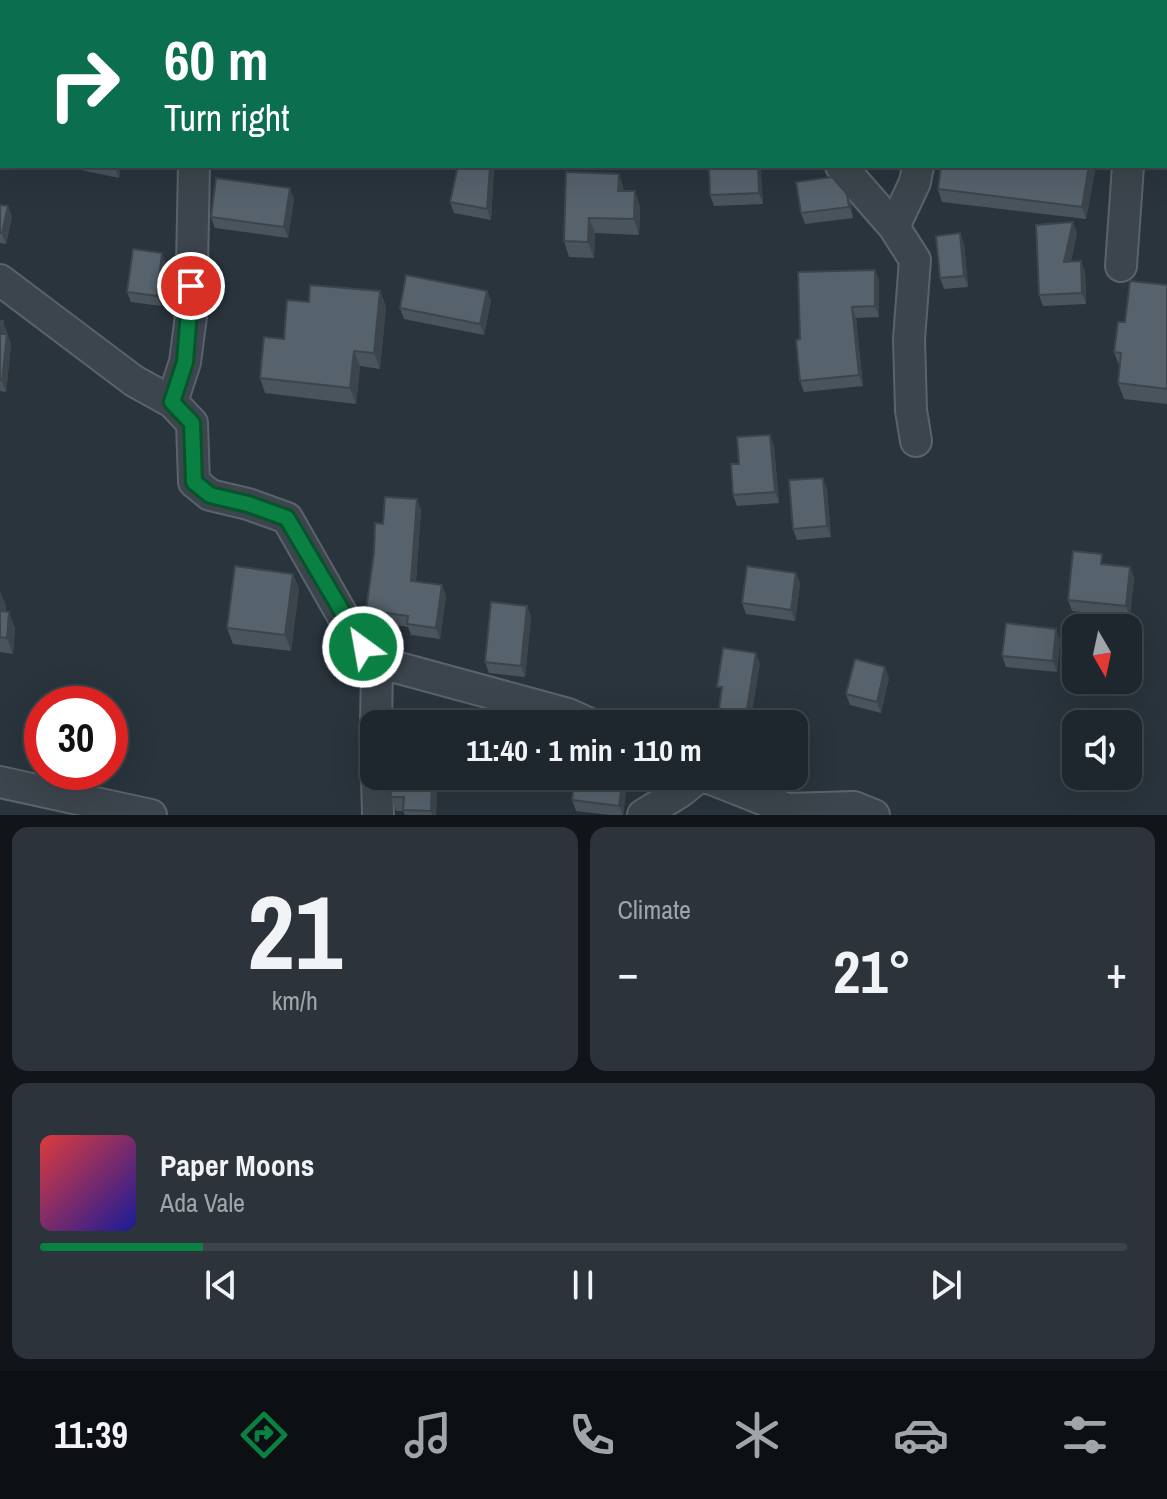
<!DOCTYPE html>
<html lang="en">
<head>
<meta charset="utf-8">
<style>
	:root { --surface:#1f272e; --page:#2c333a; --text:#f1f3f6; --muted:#a1a5aa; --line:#3c444a; --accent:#0b8043 }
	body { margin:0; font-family:"Archivo Narrow",sans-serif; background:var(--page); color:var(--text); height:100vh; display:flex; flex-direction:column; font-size:30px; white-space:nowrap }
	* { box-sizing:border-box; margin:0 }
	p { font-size:26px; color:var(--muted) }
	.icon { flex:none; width:44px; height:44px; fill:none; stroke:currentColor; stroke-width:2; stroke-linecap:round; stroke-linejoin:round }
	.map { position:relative; height:815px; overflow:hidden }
	.sheet { display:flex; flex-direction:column; gap:12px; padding:12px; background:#111519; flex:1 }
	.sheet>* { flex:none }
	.hud { position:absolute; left:0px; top:0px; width:1168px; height:168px; box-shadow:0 8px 32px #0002,0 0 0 2px var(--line); background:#0b6e4f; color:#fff; overflow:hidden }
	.needle { width:52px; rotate:171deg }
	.fabs { position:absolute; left:1062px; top:614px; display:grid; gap:16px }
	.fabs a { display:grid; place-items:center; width:80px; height:80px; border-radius:16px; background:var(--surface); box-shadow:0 8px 32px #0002,0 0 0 2px var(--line); font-size:40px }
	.speed { position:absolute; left:24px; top:686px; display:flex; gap:16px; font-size:40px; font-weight:700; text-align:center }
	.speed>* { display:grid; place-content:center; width:104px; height:104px; border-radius:50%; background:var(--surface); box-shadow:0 8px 32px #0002,0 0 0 2px var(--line); line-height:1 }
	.speed .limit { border:12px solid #d22; background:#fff; color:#111 }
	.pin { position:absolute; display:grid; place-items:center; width:68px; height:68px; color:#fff; margin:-34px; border:4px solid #fff; border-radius:50%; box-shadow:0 2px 8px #0007 }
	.me { position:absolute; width:88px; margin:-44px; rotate:328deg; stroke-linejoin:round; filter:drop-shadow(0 0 6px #0008) }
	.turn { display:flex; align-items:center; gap:28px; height:168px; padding:0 32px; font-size:36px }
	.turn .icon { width:104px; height:104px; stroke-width:2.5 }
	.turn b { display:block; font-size:56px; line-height:68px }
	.big { font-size:60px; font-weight:700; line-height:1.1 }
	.sheet .widget { flex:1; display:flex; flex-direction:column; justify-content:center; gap:12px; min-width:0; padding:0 28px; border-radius:16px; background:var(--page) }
	.sheet .dial { align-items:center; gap:0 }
	.dial b { font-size:104px; line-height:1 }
	.song { display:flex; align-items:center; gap:24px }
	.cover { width:96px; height:96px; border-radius:12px; background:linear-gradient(135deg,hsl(0 70% 55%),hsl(240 70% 35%)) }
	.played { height:8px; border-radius:4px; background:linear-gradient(90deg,var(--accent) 15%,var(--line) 15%) }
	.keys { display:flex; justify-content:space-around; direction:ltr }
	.heat { display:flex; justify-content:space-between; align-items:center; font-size:44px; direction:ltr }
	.sheet .tiles { flex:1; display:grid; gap:12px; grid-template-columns:1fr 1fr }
	.widget:last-child { grid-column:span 2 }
	.trip { position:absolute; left:360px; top:710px; width:448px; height:80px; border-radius:16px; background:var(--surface); box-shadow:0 8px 32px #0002,0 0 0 2px var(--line); font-weight:700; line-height:80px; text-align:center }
	.tabs { display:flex; height:128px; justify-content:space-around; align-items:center; background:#0c1012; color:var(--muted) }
	.tabs .icon { width:56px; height:56px }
	.tabs .active { color:var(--accent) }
	.tabs b { font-size:36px; color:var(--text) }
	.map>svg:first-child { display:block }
</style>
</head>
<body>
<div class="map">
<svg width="1167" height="815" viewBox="0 0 1167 815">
	<rect width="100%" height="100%" fill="#29343d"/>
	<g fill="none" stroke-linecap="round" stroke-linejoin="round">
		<g stroke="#5a636b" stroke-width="34">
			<path id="street" d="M 728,0 L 729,2
				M 190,2 L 190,0
				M 945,2 L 945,0
				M 1144,2 L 1144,0
				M 841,166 L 894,227 L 915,260 L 909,339 L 911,410 L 916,441
				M 894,227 L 915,182 L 918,166
				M 1121,266 L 1128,166
				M 0,280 L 134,381 L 172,402 L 192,423 L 194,482 L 210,495 L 248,504 L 287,518 L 348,625 L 377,668 L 388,665 L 568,714 L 590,724
				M 172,402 L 185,362 L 191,316 L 194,166
				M 376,724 L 377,668
				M 377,776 L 378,815
				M 704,776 L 787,809 L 854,807 L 874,815
				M 0,782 L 151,815
				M 643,815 L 680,792 L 700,776"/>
		</g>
		<use href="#street" stroke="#3c454d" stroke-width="30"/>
	</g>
	<path fill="#4a545d" d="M 62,166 L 121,166 L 119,178 Z
		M 457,166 L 494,166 L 491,220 L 454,213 L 450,202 Z
		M 709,166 L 760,166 L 763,204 L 714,206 L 710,195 Z
		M 940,166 L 1096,166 L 1086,219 L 942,202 L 938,189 Z
		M 619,174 L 624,191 L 635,191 L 640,207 L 639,235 L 595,233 L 594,258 L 569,257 L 564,241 Z
		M 847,194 L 851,205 L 853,218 L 805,224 L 801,213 Z
		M 294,199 L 288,238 L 215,228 L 211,217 Z
		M 0,205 L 8,206 L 12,217 L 6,244 L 0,243 Z
		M 960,233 L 964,244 L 968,287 L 944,289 L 940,278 Z
		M 1077,233 L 1071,261 L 1081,261 L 1085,272 L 1086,304 L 1043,306 L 1039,295 Z
		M 166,264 L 161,306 L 131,302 L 127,292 Z
		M 875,270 L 879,281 L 879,317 L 856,318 L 863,386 L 804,392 L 800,381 L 800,339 Z
		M 1167,285 L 1167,404 L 1124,399 L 1118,383 L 1120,368 L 1114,352 L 1125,322 Z
		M 380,291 L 386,307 L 380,369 L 360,366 L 356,404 L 265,393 L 260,378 L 309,302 Z
		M 487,291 L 491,301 L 484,335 L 404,319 L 400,308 Z
		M 0,321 L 3,321 L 11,345 L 6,392 L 0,391 Z
		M 774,446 L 779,503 L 737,506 L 733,495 L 739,464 Z
		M 827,489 L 831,537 L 797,540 L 793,529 Z
		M 417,499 L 421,510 L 416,581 L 442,585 L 446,596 L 440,639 L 411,635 L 408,627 L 370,621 L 366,610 L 383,524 Z
		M 1106,565 L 1130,567 L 1134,578 L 1130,617 L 1072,611 L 1068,600 Z
		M 796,573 L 800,584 L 795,621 L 746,614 L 742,603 Z
		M 293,574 L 299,589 L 291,651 L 233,644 L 227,628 Z
		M 0,591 L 6,606 L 5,612 L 15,628 L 13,654 L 0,652 L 0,655 Z
		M 527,606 L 531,617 L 525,677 L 489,673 L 485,662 Z
		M 1060,640 L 1057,672 L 1006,667 L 1002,656 Z
		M 889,678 L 881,713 L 850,705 L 846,694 Z
		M 390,776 L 495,776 L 495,783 L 437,781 L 436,815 L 405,815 L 403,811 L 396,811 L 391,797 Z
		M 575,776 L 628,776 L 623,815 L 610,815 L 576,811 L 572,800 Z"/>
	<path fill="#3c454c" d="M 115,166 L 121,166 L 119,178 L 115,167 Z
		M 490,166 L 494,166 L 491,220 L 487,209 Z
		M 758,166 L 760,166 L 761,169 L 763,204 L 759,193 Z
		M 1089,166 L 1096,166 L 1086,219 L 1082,207 Z
		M 619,174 L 624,190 L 624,206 L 618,191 Z
		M 290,188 L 294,199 L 288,238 L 284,227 Z
		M 635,191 L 640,207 L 639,235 L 634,219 Z
		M 847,194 L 851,205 L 853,218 L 849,207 Z
		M 8,206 L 12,217 L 6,244 L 2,233 Z
		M 589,218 L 595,233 L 594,258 L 588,242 Z
		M 1073,222 L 1077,233 L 1068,273 L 1064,262 Z
		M 960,233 L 964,244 L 968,287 L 964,276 Z
		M 162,253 L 166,264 L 161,306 L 157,296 Z
		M 1081,261 L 1085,272 L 1086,304 L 1082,293 Z
		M 875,270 L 879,281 L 879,317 L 875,306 Z
		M 380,291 L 386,307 L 380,369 L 374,353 Z
		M 487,291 L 491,301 L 484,335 L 480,324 Z
		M 852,307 L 856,318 L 863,386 L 859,375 Z
		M 3,321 L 7,332 L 5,344 L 1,334 Z
		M 7,334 L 11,345 L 6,392 L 2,381 Z
		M 354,351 L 360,366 L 356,404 L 350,388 Z
		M 770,435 L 774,446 L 779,503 L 775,492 Z
		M 823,478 L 827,489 L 831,537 L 827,526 Z
		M 417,499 L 421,510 L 415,592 L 411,581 Z
		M 1130,567 L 1134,578 L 1130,617 L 1126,606 Z
		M 796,573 L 800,584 L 795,621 L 791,610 Z
		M 293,574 L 299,589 L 291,651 L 285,635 Z
		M 442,585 L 446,596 L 440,639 L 436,628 Z
		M 0,591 L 6,606 L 3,627 L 0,618 Z
		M 527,606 L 531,617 L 525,677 L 521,666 Z
		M 9,612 L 15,628 L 13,654 L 7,638 Z
		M 1056,629 L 1060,640 L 1057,672 L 1053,661 Z
		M 756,653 L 760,664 L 751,720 L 747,709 Z
		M 885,667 L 889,678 L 881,713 L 877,702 Z
		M 770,712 L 774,724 L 769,724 Z
		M 432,776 L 435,776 L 437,781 L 436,815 L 432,815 L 431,811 Z
		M 623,776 L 628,776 L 623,815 L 619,806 Z"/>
	<path fill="#56626c" stroke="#3c454c" stroke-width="2" d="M 64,0 L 102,0 L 102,2 L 64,2 Z
		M 573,0 L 604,0 L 604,2 L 573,2 Z
		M 648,0 L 678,0 L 678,2 L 647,2 Z
		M 816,0 L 864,0 L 864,2 L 816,2 Z
		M 988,0 L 1030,0 L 1030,2 L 988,2 Z
		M 458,166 L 490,166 L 487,209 L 450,202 Z
		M 709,166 L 758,166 L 759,193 L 710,195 Z
		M 941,166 L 1089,166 L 1082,207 L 938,189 Z
		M 566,172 L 619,174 L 618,191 L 635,191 L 634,219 L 589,218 L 588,242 L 564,241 Z
		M 832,177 L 847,194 L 849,207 L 801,213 L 796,182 Z
		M 216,178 L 290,188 L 284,227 L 211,217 Z
		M 0,205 L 8,206 L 2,233 L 0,233 Z
		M 1073,222 L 1064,262 L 1081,261 L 1082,293 L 1039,295 L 1036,225 Z
		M 960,233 L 964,276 L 940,278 L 936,236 Z
		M 133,249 L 162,253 L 157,296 L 127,292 Z
		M 875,270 L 875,306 L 852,307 L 859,375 L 800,381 L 796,340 L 800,339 L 798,272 Z
		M 406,275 L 487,291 L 480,324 L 400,308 Z
		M 1130,281 L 1167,285 L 1167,389 L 1118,383 L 1121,353 L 1114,352 L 1118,322 L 1125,322 Z
		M 310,285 L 380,291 L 374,353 L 354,351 L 350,388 L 260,378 L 264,337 L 284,339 L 287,300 L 309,302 Z
		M 0,321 L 3,321 L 1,334 L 7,334 L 2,381 L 0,380 Z
		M 770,435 L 775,492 L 733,495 L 731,464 L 739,464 L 737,437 Z
		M 823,478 L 827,526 L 793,529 L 789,480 Z
		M 385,497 L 417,499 L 411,581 L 442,585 L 436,628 L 407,624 L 408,616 L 366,610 L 374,552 L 375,523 L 383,524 Z
		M 1073,551 L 1102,554 L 1101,564 L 1130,567 L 1126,606 L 1068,600 Z
		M 235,566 L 293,574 L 285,635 L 227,628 Z
		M 747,566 L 796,573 L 791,610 L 742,603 Z
		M 491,602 L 527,606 L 521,666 L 485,662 Z
		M 0,611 L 9,612 L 7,638 L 0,637 Z
		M 1006,623 L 1056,629 L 1053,661 L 1002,656 Z
		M 723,648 L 756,653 L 747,709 L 770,712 L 769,724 L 717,724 L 722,687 L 717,687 Z
		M 855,659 L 885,667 L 877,702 L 846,694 Z
		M 452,714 L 491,715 L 491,724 L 451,724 Z
		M 390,776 L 432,776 L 431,811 L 403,810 L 404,797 L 391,797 Z
		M 575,776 L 623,776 L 619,806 L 572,800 Z"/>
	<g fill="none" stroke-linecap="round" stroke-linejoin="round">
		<g stroke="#07532c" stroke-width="20">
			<path id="route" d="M 191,286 L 185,362 L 172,402 L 192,423 L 194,482 L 210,495 L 248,504 L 287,518 L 363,647"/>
		</g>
		<use href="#route" stroke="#0b8043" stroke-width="14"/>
	</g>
</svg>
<div class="fabs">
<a><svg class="needle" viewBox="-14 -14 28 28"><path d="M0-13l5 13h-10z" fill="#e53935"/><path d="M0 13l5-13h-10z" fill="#a1a5aa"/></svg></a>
<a><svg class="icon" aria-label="sound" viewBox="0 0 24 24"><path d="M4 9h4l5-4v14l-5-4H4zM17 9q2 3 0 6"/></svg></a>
</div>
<div class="speed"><div class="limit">30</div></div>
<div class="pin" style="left:191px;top:286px;background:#d93025"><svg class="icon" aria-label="arrive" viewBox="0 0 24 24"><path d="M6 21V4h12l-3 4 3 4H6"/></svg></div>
<svg class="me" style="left:363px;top:647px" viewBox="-20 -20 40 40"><circle r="17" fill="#0b8043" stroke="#fff" stroke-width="3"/><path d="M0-11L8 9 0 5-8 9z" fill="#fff"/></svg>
<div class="trip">11:40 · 1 min · 110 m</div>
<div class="hud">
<div class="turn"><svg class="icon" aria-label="right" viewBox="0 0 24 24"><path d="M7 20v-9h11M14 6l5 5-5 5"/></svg><div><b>60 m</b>Turn right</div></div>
</div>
</div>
<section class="sheet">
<div class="tiles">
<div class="widget dial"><b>21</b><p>km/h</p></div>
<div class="widget"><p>Climate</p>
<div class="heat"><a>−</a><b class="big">21°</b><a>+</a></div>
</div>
<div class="widget">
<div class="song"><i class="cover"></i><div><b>Paper Moons</b><p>Ada Vale</p></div></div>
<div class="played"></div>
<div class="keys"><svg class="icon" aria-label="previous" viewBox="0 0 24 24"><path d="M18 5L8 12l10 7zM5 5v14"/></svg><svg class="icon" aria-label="pause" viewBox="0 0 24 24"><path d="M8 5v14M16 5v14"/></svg><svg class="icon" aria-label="next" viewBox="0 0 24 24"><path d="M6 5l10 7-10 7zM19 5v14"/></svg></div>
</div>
</div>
</section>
<nav class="tabs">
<b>11:39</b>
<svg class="icon active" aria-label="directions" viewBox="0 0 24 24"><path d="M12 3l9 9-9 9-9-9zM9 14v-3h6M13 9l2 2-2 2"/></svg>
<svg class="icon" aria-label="music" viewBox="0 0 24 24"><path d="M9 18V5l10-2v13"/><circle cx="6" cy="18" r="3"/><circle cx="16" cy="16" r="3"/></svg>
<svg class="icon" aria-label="phone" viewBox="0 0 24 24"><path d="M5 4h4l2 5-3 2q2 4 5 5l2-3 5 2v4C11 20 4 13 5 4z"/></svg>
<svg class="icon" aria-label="climate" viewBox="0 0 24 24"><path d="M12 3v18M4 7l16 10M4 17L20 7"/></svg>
<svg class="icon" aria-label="car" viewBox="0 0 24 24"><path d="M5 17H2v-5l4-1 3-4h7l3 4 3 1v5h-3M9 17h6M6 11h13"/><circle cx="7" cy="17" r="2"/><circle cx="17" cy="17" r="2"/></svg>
<svg class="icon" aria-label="filters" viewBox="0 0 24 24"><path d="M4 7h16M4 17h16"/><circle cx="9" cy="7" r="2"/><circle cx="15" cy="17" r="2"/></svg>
</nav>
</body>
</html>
